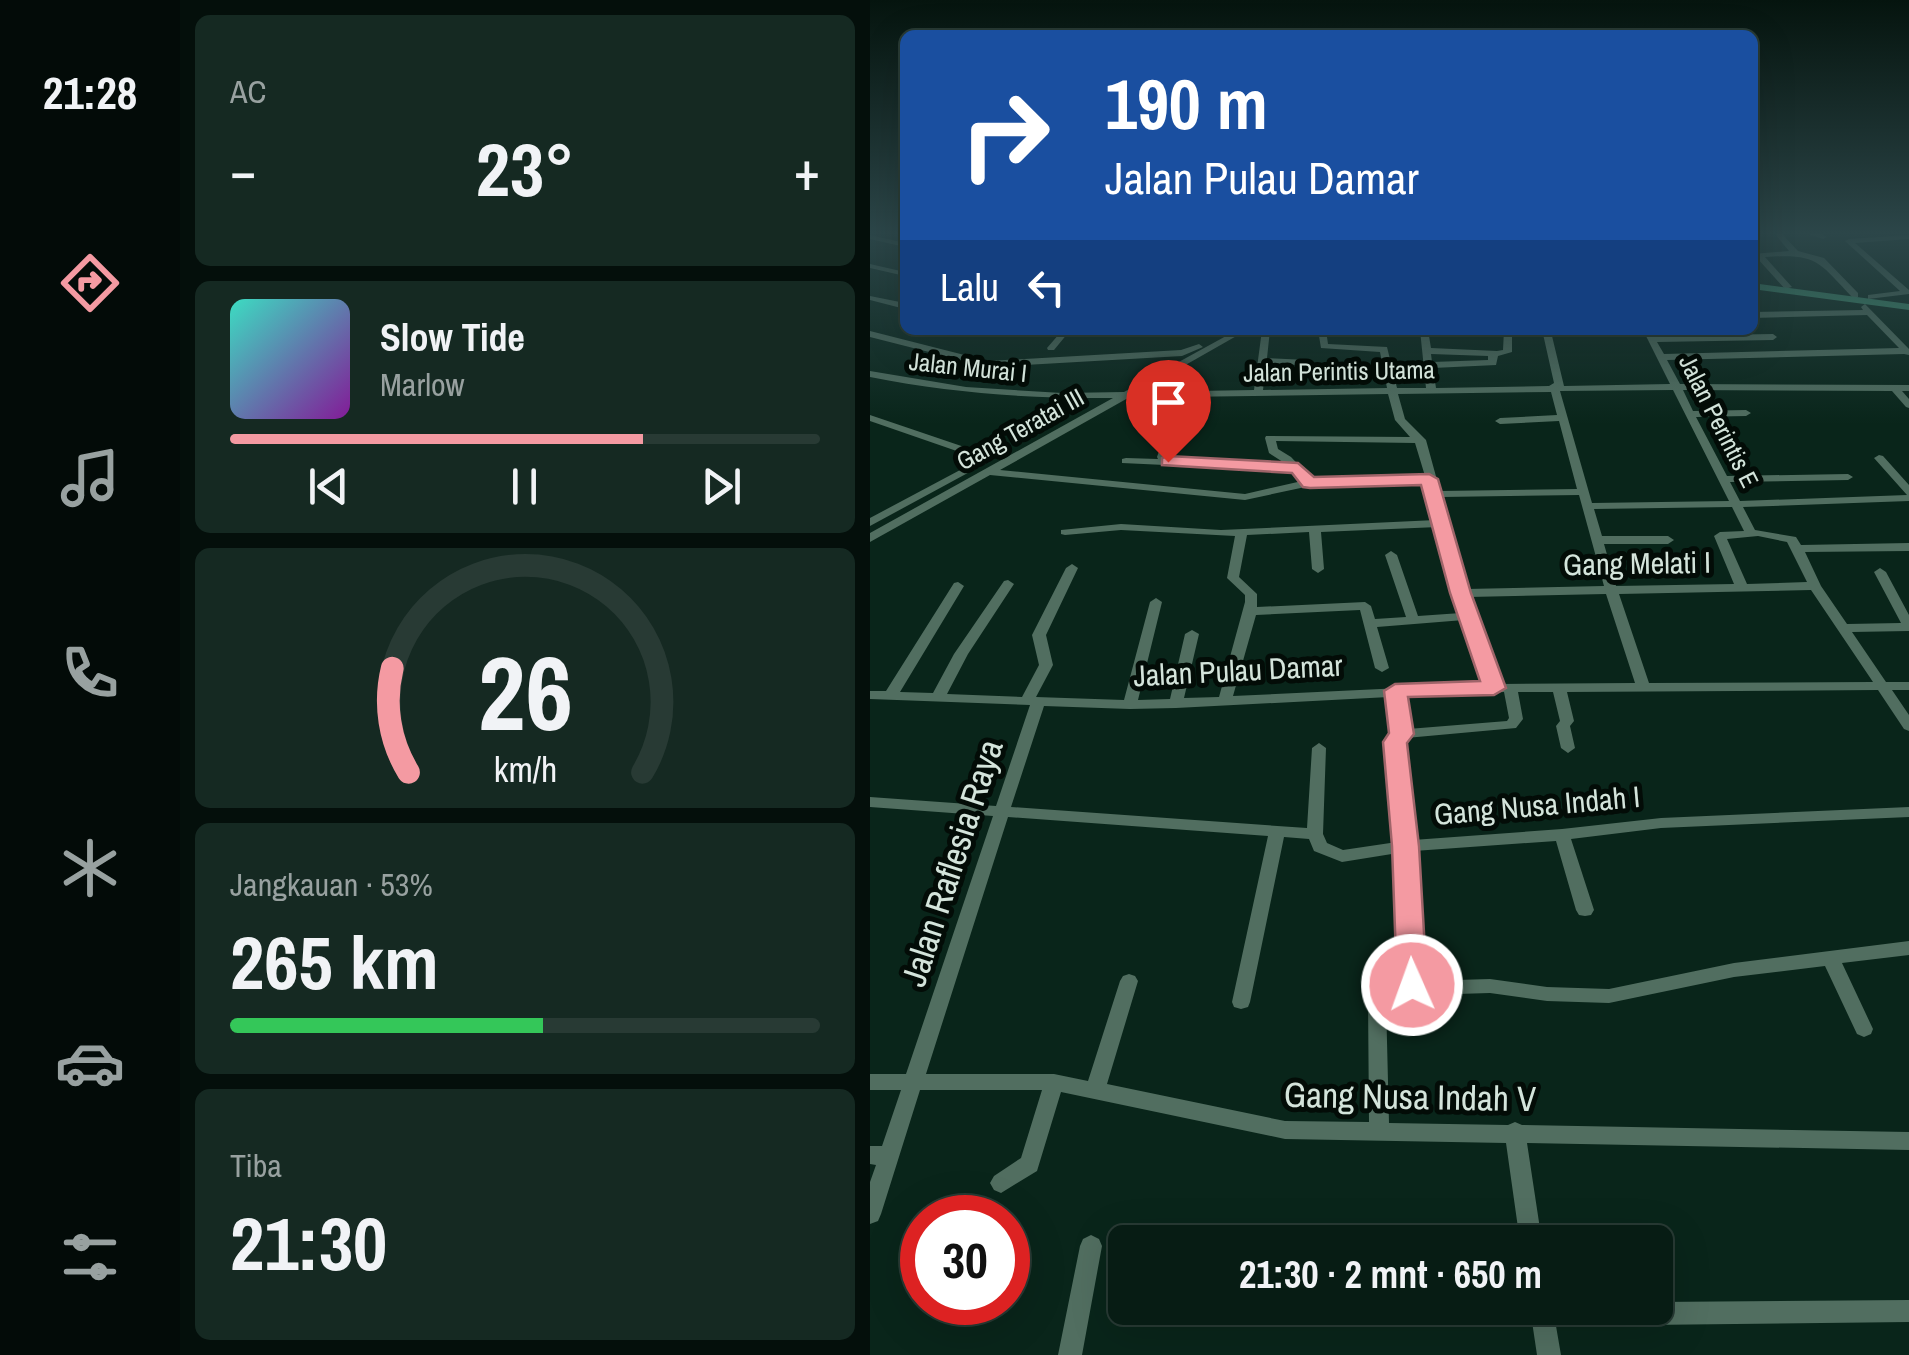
<!DOCTYPE html>
<html lang="id">
<head>
<meta charset="utf-8">
<style>
	:root { --surface:#071c14; --page:#152922; --text:#f1f3f6; --muted:#98a1a0; --line:#283a34; --accent:#f49aa2 }
	body { margin:0; font-family:"Archivo Narrow",sans-serif; background:var(--page); color:var(--text); height:100vh; display:flex; flex-direction:column; font-size:38px; white-space:nowrap }
	* { box-sizing:border-box; margin:0 }
	p { font-size:32px; color:var(--muted) }
	.icon { flex:none; width:55px; height:55px; fill:none; stroke:currentColor; stroke-width:2; stroke-linecap:round; stroke-linejoin:round }
	.map { position:relative; flex:1; overflow:hidden }
	.sheet { display:flex; flex-direction:column; gap:15px; padding:15px; background:#040f0b; width:690px }
	.sheet>* { flex:none }
	.guide { position:absolute; left:30px; top:30px; width:858px; height:305px; border-radius:15px; box-shadow:0 10px 40px #0002,0 0 0 2px var(--line); background:#1a4fa0; color:#fff; overflow:hidden }
	.speed { position:absolute; left:30px; top:1195px; display:flex; gap:20px; font-size:50px; font-weight:700; text-align:center }
	.speed>* { display:grid; place-content:center; width:130px; height:130px; border-radius:50%; background:var(--surface); box-shadow:0 10px 40px #0002,0 0 0 2px var(--line); line-height:1 }
	.speed .limit { border:15px solid #d22; background:#fff; color:#111 }
	.pin { position:absolute; display:grid; place-items:center; width:85px; height:85px; color:#fff; margin:-102px -42px; border-radius:50% 50% 50% 0; rotate:-45deg; box-shadow:0 0 10px #0007 }
	.pin .icon { rotate:45deg }
	.me { position:absolute; width:110px; margin:-55px; rotate:358deg; stroke-linejoin:round; filter:drop-shadow(0 0 8px #0008) }
	.turn { display:flex; align-items:center; gap:35px; height:210px; padding:0 40px; font-size:45px }
	.turn .icon { width:130px; height:130px; stroke-width:2.5 }
	.turn b { display:block; font-size:70px; line-height:85px }
	.then { display:flex; align-items:center; height:95px; padding:0 40px; background:#0003; gap:20px; font-size:38px }
	.big { font-size:75px; font-weight:800; line-height:1.1 }
	.sheet .widget { flex:1; display:flex; flex-direction:column; justify-content:center; gap:15px; min-width:0; padding:0 35px; border-radius:15px; background:var(--page) }
	.sheet .dial { align-items:center; gap:0 }
	.dial svg { height:260px; overflow:visible; fill:none; stroke:var(--line); stroke-width:7; stroke-linecap:round; text-anchor:middle }
	.dial text { fill:var(--text); stroke:none }
	.song { display:flex; align-items:center; gap:30px }
	.cover { width:120px; height:120px; border-radius:15px; background:linear-gradient(135deg,hsl(170 70% 55%),hsl(290 70% 35%)) }
	.played { height:10px; border-radius:5px; background:linear-gradient(90deg,var(--accent) 70%,var(--line) 70%) }
	.keys { display:flex; justify-content:space-around; direction:ltr }
	.heat { display:flex; justify-content:space-between; align-items:center; font-size:55px; direction:ltr }
	.charge { height:15px; border-radius:8px; background:linear-gradient(90deg,#34c759 53%,var(--line) 0) }
	.trip { position:absolute; left:238px; top:1225px; width:565px; height:100px; border-radius:15px; background:var(--surface); box-shadow:0 10px 40px #0002,0 0 0 2px var(--line); font-weight:800; line-height:100px; text-align:center }
	main { display:flex; flex:1; min-height:0 }
	.dock { display:flex; flex-direction:column; width:180px; justify-content:space-around; align-items:center; background:#030b08; color:var(--muted) }
	.dock .icon { width:70px; height:70px }
	.dock .selected { color:var(--accent) }
	.dock b { font-size:45px; color:var(--text) }
	.map>svg:first-child { display:block }
</style>
</head>
<body>
<main>
<nav class="dock">
<b>21:28</b>
<svg class="icon selected" aria-label="directions" viewBox="0 0 24 24"><path d="M12 3l9 9-9 9-9-9zM9 14v-3h6M13 9l2 2-2 2"/></svg>
<svg class="icon" aria-label="music" viewBox="0 0 24 24"><path d="M9 18V5l10-2v13"/><circle cx="6" cy="18" r="3"/><circle cx="16" cy="16" r="3"/></svg>
<svg class="icon" aria-label="phone" viewBox="0 0 24 24"><path d="M5 4h4l2 5-3 2q2 4 5 5l2-3 5 2v4C11 20 4 13 5 4z"/></svg>
<svg class="icon" aria-label="climate" viewBox="0 0 24 24"><path d="M12 3v18M4 7l16 10M4 17L20 7"/></svg>
<svg class="icon" aria-label="car" viewBox="0 0 24 24"><path d="M5 17H2v-5l4-1 3-4h7l3 4 3 1v5h-3M9 17h6M6 11h13"/><circle cx="7" cy="17" r="2"/><circle cx="17" cy="17" r="2"/></svg>
<svg class="icon" aria-label="filters" viewBox="0 0 24 24"><path d="M4 7h16M4 17h16"/><circle cx="9" cy="7" r="2"/><circle cx="15" cy="17" r="2"/></svg>
</nav>
<section class="sheet">
<div class="widget"><p>AC</p>
<div class="heat"><a>−</a><b class="big">23°</b><a>+</a></div>
</div>
<div class="widget">
<div class="song"><i class="cover"></i><div><b>Slow Tide</b><p>Marlow</p></div></div>
<div class="played"></div>
<div class="keys"><svg class="icon" aria-label="previous" viewBox="0 0 24 24"><path d="M18 5L8 12l10 7zM5 5v14"/></svg><svg class="icon" aria-label="pause" viewBox="0 0 24 24"><path d="M8 5v14M16 5v14"/></svg><svg class="icon" aria-label="next" viewBox="0 0 24 24"><path d="M6 5l10 7-10 7zM19 5v14"/></svg></div>
</div>
<div class="widget dial"><svg viewBox="0 0 100 80">
<path d="M14 69A42 42 0 1 1 86 69"/>
<path d="M14 69A42 42 0 0 1 9 37" stroke="#f49aa2"/>
<text x="50" y="56" font-size="32" font-weight="700">26</text>
<text x="50" y="72" font-size="11">km/h</text>
</svg></div>
<div class="widget"><p>Jangkauan · 53%</p><b class="big">265 km</b><div class="charge"></div></div>
<div class="widget"><p>Tiba</p><b class="big">21:30</b></div>
</section>
<div class="map">
<svg width="1039" height="1355" viewBox="0 0 1039 1355">
	<rect width="100%" height="100%" fill="#09251a"/>
	<g fill="none" stroke-linecap="round" stroke-linejoin="round">
		<path fill="#516e60" fill-rule="evenodd" d="M 905,234 L 912,234 L 928,251 L 954,258 L 988,293 L 988,297 L 982,297 C 947,260 947,254 895,257 L 922,287 L 915,289 L 887,258 L 882,258 L 882,254 L 919,251 Z
			M 938,234 L 952,234 L 957,237 L 953,239 Z
			M 0,235 L 35,243 L 35,247 L 0,239 Z
			M 1039,235 L 1039,239 L 985,243 L 1039,290 L 1039,294 L 998,299 L 998,295 L 1030,291 L 975,241 L 979,239 Z
			M 0,264 L 35,272 L 35,276 L 0,268 Z
			M 0,296 L 35,303 L 35,309 L 0,300 Z
			M 995,304 L 1039,349 L 1039,355 L 1034,354 L 797,360 L 810,384 L 1039,385 L 1039,391 L 1032,391 L 1039,399 L 1039,408 L 1036,407 L 1022,391 L 813,390 L 823,411 L 876,410 L 881,413 L 876,416 L 826,417 L 857,476 L 978,474 L 983,477 L 978,480 L 860,482 L 870,501 L 1037,495 L 1004,458 L 1009,455 L 1013,456 L 1039,485 L 1039,501 L 873,507 L 885,530 L 926,537 L 931,545 L 1039,543 L 1039,551 L 935,552 L 951,586 L 977,624 L 1031,623 L 1004,572 L 1010,568 L 1016,572 L 1039,615 L 1039,631 L 982,632 L 1016,682 L 1039,682 L 1039,690 L 1022,690 L 1039,715 L 1039,731 L 1034,729 L 1008,690 L 697,692 L 704,721 L 700,726 L 705,748 L 698,753 L 691,748 L 686,726 L 690,721 L 683,692 L 648,692 L 653,719 L 646,728 L 536,738 L 532,742 L 543,840 L 692,829 L 791,818 L 1039,807 L 1039,817 L 791,828 L 701,839 L 724,910 L 721,915 L 715,916 L 709,915 L 706,910 L 686,841 L 544,851 L 552,981 L 620,979 L 677,987 L 739,989 L 864,963 L 1039,941 L 1039,955 L 972,963 L 1003,1029 L 1001,1034 L 994,1037 L 987,1034 L 955,966 L 864,977 L 739,1003 L 677,1001 L 620,993 L 521,996 L 516,1000 L 519,1123 L 638,1125 L 645,1122 L 652,1125 L 1039,1132 L 1039,1150 L 657,1143 L 672,1242 L 650,1242 L 636,1143 L 415,1139 L 191,1092 L 167,1171 L 131,1193 L 124,1190 L 120,1183 L 124,1176 L 151,1158 L 172,1090 L 50,1090 L 11,1214 L 8,1221 L 0,1224 L 0,1182 L 6,1165 L 0,1164 L 0,1146 L 12,1146 L 31,1090 L 0,1090 L 0,1074 L 36,1074 L 123,816 L 0,807 L 0,797 L 126,806 L 160,705 L 0,699 L 0,691 L 16,691 L 84,583 L 88,582 L 94,586 L 30,692 L 63,693 L 84,654 L 134,581 L 138,580 L 144,584 L 98,654 L 77,694 L 152,697 L 169,665 L 162,635 L 196,568 L 202,564 L 208,568 L 176,635 L 183,665 L 166,697 L 254,700 L 280,602 L 286,598 L 292,602 L 268,700 L 300,699 L 315,634 L 322,630 L 329,634 L 314,698 L 349,697 L 375,602 L 375,595 L 357,578 L 365,536 L 251,530 L 195,535 L 191,534 L 191,530 L 251,524 L 351,530 L 566,520 L 557,482 L 440,486 L 375,500 L 120,475 L 0,542 L 0,533 L 243,398 C 161,399 81,393 0,377 L 0,371 L 96,387 L 192,393 L 254,392 L 367,330 L 377,330 L 268,392 L 384,390 L 392,330 L 400,330 L 397,358 L 437,360 L 442,374 L 434,376 L 430,365 L 396,364 L 393,390 L 517,388 L 510,352 L 451,348 L 448,330 L 456,330 L 458,344 L 517,347 L 527,388 L 556,388 L 550,330 L 558,330 L 561,348 L 627,351 L 633,350 L 634,330 L 642,330 L 642,352 L 628,356 L 626,365 L 563,368 L 566,388 L 679,386 L 684,383 L 673,334 L 683,330 L 698,330 L 682,336 L 694,386 L 800,384 L 773,330 L 781,330 L 785,336 L 903,334 L 907,337 L 903,340 L 787,342 L 794,354 L 1029,348 L 997,315 L 882,318 L 882,312 L 993,310 L 991,307 ZM 561,354 L 618,356 L 618,360 L 562,362 ZM 803,390 L 859,501 L 722,503 L 690,391 ZM 681,392 L 687,415 L 630,418 L 625,421 L 630,424 L 689,421 L 707,489 L 570,491 L 556,440 L 535,419 L 528,394 ZM 518,394 L 525,420 L 540,437 L 396,436 L 395,438 L 399,453 L 416,464 L 302,460 L 298,456 L 311,416 L 308,397 ZM 299,397 L 301,416 L 287,457 L 288,459 L 256,458 L 252,459 L 252,463 L 423,471 L 432,481 L 375,494 L 130,470 L 258,398 ZM 406,441 L 545,443 L 555,476 L 443,480 L 421,457 L 408,449 ZM 709,495 L 734,586 L 596,589 L 572,497 ZM 862,507 L 874,531 L 850,532 L 844,536 L 864,584 L 746,586 L 734,544 L 798,544 L 804,540 L 798,536 L 732,536 L 724,509 ZM 568,527 L 591,613 L 548,616 L 527,555 L 521,551 L 515,555 L 536,617 L 505,619 L 501,606 L 495,602 L 387,607 L 387,594 L 369,577 L 377,535 L 439,532 L 442,569 L 448,573 L 454,569 L 451,532 ZM 888,536 L 917,542 L 937,582 L 877,584 L 857,539 ZM 941,590 L 1003,682 L 779,683 L 749,594 ZM 736,594 L 765,683 L 629,684 L 599,597 ZM 490,610 L 505,668 L 512,672 L 519,668 L 507,627 L 594,620 L 616,684 L 363,696 L 386,615 ZM 634,692 L 639,718 L 637,721 L 538,729 L 533,697 ZM 519,697 L 525,733 L 518,741 L 527,842 L 473,850 L 457,843 L 453,834 L 456,748 L 449,743 L 442,748 L 437,828 L 141,807 L 174,706 L 260,709 L 306,708 ZM 138,817 L 398,836 L 362,1002 L 364,1007 L 371,1009 L 378,1007 L 380,1002 L 414,837 L 439,839 L 444,851 L 472,862 L 528,853 L 534,982 L 511,984 L 498,997 L 499,1122 L 415,1121 L 237,1084 L 268,981 L 265,976 L 259,974 L 253,976 L 250,981 L 218,1081 L 184,1074 L 56,1074 Z
			M 186,330 L 252,330 L 248,333 L 198,333 L 184,350 L 178,350 L 177,348 L 190,333 Z
			M 0,331 L 118,361 L 311,350 L 329,344 L 333,347 L 312,356 L 118,367 L 0,337 Z
			M 0,415 L 112,453 L 118,462 L 0,526 L 0,518 L 107,461 L 104,457 L 0,421 Z
			M 221,1235 L 229,1239 L 232,1246 L 212,1355 L 188,1355 L 210,1246 L 213,1239 Z
			M 1039,1300 L 1039,1322 L 686,1326 L 691,1355 L 667,1355 L 660,1308 L 785,1308 L 785,1302 Z"/>
		<path fill="#409170" fill-rule="evenodd" d="M 882,283 L 1039,304 L 1039,310 L 882,289 Z"/>
	</g>
	<linearGradient id="sky" x2="0" y2="1"><stop stop-color="#05140e"/><stop offset="0.55" stop-color="#2c4649"/><stop offset="1" stop-color="#2c4649" stop-opacity="0"/></linearGradient>
	<rect width="1039" height="424" fill="url(#sky)"/>
	<path fill="#f49aa2" stroke="#9f6469" stroke-width="2.5" d="M 298,456 L 428,463 L 444,477 L 559,474 L 568,479 L 601,593 L 636,688 L 624,695 L 538,697 L 544,734 L 537,743 L 549,846 L 557,985 L 553,993 L 542,997 L 532,993 L 527,985 L 522,846 L 513,742 L 519,733 L 514,691 L 525,684 L 610,681 L 580,593 L 551,485 L 440,488 L 433,487 L 422,473 L 292,465 L 292,458 Z"/>
	<g text-anchor="middle" stroke-width="10" stroke-linejoin="round" paint-order="stroke">
		<g font-size="25" fill="#d4e4db" stroke="#030c07">
			<text transform="translate(98 367) rotate(6)" y="9">Jalan Murai I</text>
			<text transform="translate(469 371) rotate(-1)" y="9">Jalan Perintis Utama</text>
			<text transform="translate(849 421) rotate(63)" y="9">Jalan Perintis E</text>
			<text transform="translate(150 429) rotate(-29)" y="9">Gang Teratai III</text>
		</g>
		<g font-size="30" fill="#d4e4db" stroke="#030c07">
			<text transform="translate(767 564) rotate(-1)" y="10">Gang Melati I</text>
			<text transform="translate(368 671) rotate(-3)" y="10">Jalan Pulau Damar</text>
			<text transform="translate(667 806) rotate(-5)" y="10">Gang Nusa Indah I</text>
		</g>
		<g font-size="35" fill="#d4e4db" stroke="#030c07">
			<text transform="translate(82 863) rotate(-72)" y="12">Jalan Raflesia Raya</text>
			<text transform="translate(540 1097) rotate(1)" y="12">Gang Nusa Indah V</text>
		</g>
	</g>
</svg>
<div class="speed"><div class="limit">30</div></div>
<div class="pin" style="left:298px;top:462px;background:#d93025"><svg class="icon" aria-label="arrive" viewBox="0 0 24 24"><path d="M6 21V4h12l-3 4 3 4H6"/></svg></div>
<svg class="me" style="left:542px;top:985px" viewBox="-20 -20 40 40"><circle r="17" fill="#f49aa2" stroke="#fff" stroke-width="3"/><path d="M0-11L8 9 0 5-8 9z" fill="#fff"/></svg>
<div class="trip">21:30 · 2 mnt · 650 m</div>
<div class="guide">
<div class="turn"><svg class="icon" aria-label="right" viewBox="0 0 24 24"><path d="M7 20v-9h11M14 6l5 5-5 5"/></svg><div><b>190 m</b>Jalan Pulau Damar</div></div>
<div class="then">Lalu<svg class="icon" aria-label="left" viewBox="0 0 24 24"><path d="M17 20v-9H6M10 6l-5 5 5 5"/></svg></div>
</div>
</div>
</main>
</body>
</html>
